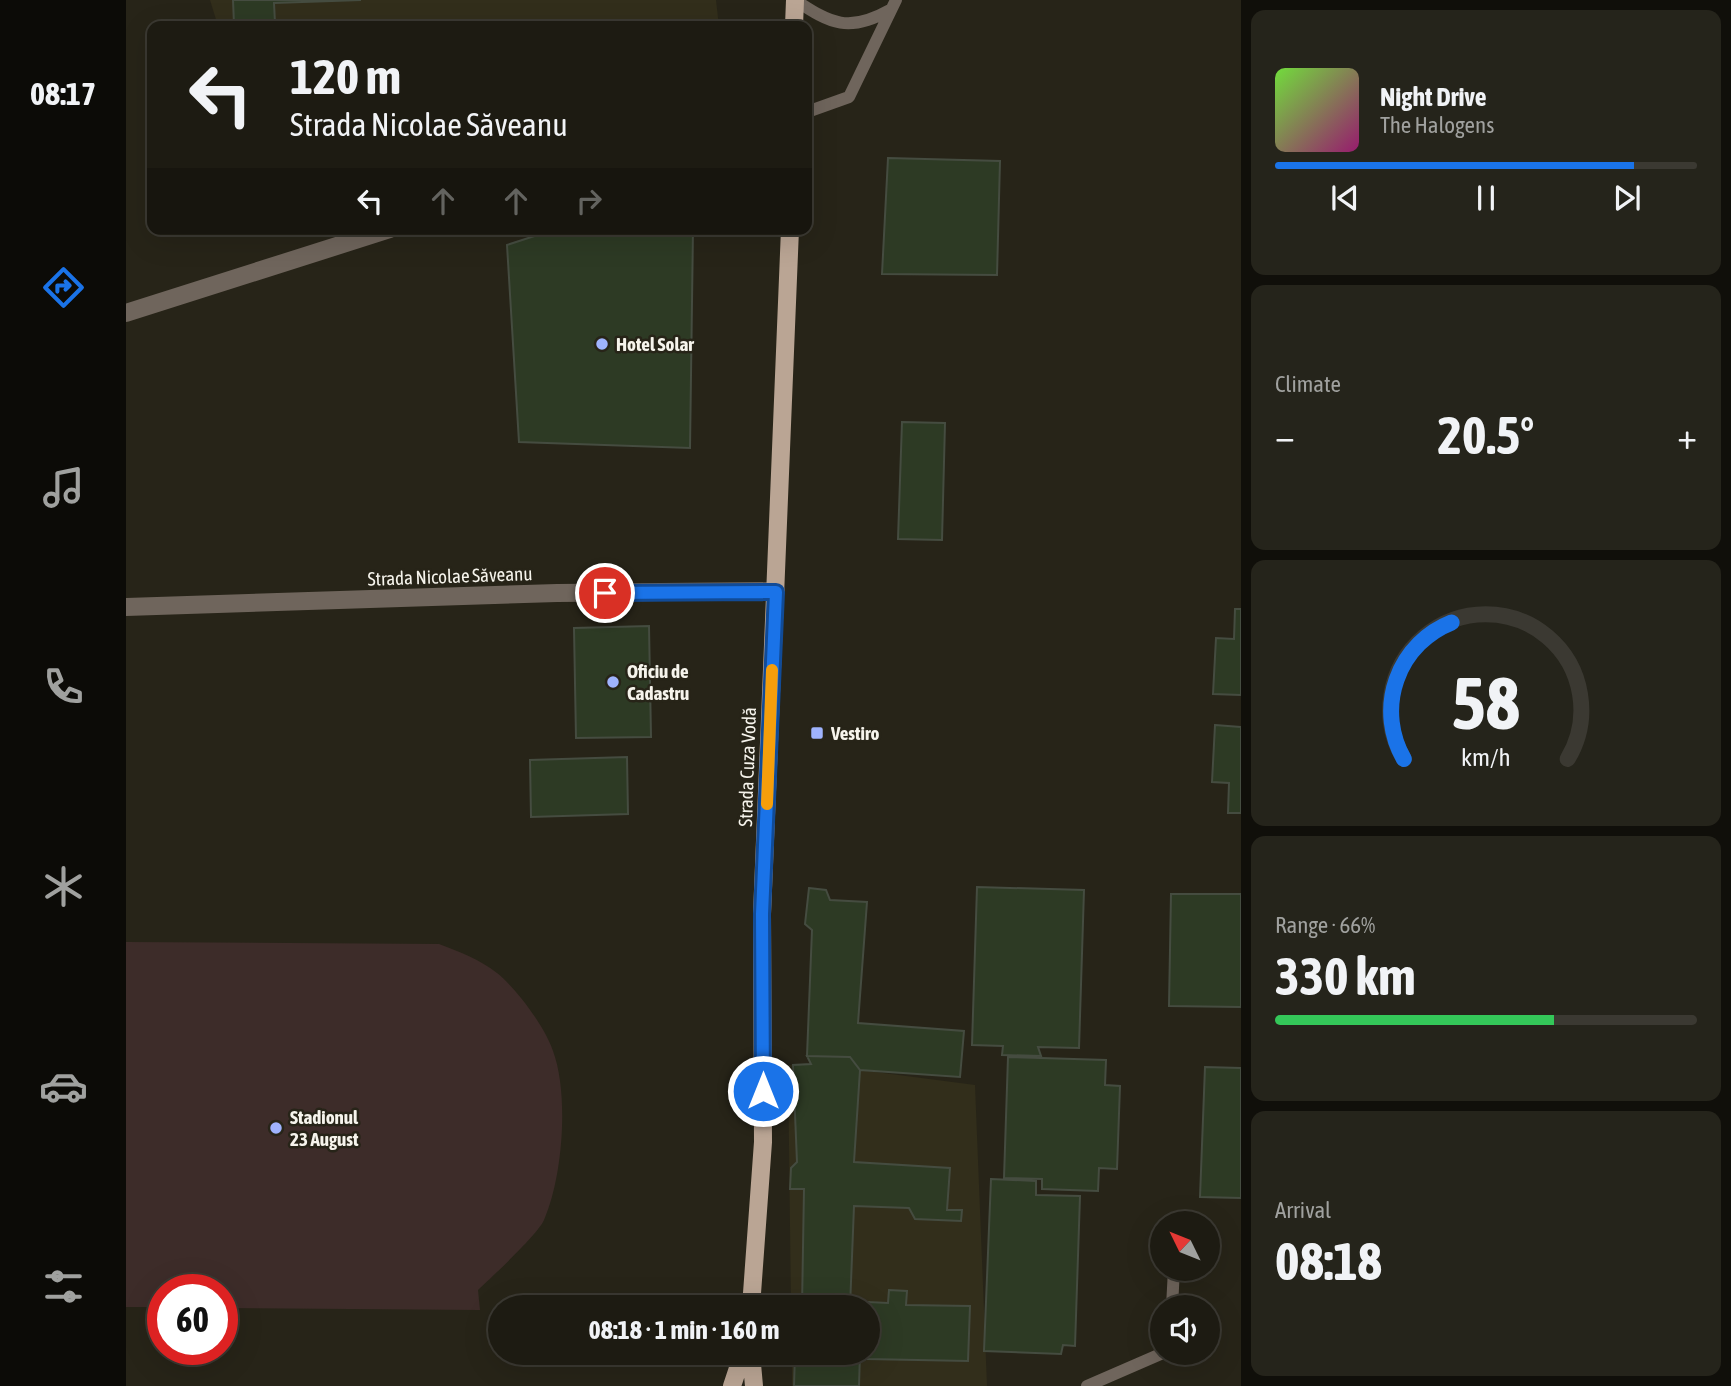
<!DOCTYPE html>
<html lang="en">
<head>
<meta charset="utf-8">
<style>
	:root { --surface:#1d1b12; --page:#25241b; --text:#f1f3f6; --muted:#a0a19f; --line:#3b3932; --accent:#1a73e8 }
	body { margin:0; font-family:"Asap Condensed",sans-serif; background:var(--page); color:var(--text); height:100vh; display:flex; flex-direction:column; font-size:26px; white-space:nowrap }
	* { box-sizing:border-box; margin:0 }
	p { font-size:23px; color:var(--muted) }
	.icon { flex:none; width:38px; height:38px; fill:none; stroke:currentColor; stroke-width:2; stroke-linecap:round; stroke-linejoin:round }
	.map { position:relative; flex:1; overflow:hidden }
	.details { display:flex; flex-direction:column; gap:10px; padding:10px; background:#100f0a; width:490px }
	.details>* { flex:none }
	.banner { position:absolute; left:21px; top:21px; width:665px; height:214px; border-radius:14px; box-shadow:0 7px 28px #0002,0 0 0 2px var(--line); background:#1d1b12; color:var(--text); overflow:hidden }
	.needle { width:46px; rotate:313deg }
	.tools { position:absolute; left:1024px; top:1211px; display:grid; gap:14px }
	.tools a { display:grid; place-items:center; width:70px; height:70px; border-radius:50%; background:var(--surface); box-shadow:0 7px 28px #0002,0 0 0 2px var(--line); font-size:35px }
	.speed { position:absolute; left:21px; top:1274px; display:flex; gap:14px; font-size:35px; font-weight:700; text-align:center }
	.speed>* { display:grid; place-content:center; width:91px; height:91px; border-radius:50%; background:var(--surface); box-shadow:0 7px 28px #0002,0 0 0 2px var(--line); line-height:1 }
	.speed .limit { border:10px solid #d22; background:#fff; color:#111 }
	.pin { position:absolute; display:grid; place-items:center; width:60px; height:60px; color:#fff; margin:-30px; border:4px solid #fff; border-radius:50%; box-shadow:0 2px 7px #0007 }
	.me { position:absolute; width:77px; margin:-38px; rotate:0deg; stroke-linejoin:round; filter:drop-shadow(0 0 5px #0008) }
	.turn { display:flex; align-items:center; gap:24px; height:147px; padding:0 28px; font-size:32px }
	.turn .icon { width:91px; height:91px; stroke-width:2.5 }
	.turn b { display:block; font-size:49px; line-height:60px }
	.lanes { display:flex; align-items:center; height:66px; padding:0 28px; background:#0003; justify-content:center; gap:35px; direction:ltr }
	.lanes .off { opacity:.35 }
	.big { font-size:52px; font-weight:700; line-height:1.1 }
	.details .tile { flex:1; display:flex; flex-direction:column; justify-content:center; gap:10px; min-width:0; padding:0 24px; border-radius:14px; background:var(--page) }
	.details .dial { align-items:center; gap:0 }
	.dial svg { height:182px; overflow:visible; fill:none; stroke:var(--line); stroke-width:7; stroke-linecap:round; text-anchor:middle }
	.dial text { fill:var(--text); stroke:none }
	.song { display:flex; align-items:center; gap:21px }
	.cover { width:84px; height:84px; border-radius:10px; background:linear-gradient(135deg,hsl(100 70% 55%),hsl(320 70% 35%)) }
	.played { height:7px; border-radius:4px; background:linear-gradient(90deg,var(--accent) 85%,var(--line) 85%) }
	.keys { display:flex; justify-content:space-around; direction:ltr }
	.heat { display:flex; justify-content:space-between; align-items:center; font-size:38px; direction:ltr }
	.charge { height:10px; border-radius:5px; background:linear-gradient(90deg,#34c759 66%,var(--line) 0) }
	.trip { position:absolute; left:362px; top:1295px; width:392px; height:70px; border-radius:35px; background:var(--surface); box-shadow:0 7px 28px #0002,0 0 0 2px var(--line); font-weight:700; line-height:70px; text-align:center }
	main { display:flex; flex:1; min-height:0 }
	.menu { display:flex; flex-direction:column; width:126px; justify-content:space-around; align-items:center; background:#0c0b07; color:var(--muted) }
	.menu .icon { width:49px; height:49px }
	.menu .active { color:var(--accent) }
	.menu b { font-size:32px; color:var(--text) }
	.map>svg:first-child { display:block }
</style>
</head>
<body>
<main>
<nav class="menu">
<b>08:17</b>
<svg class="icon active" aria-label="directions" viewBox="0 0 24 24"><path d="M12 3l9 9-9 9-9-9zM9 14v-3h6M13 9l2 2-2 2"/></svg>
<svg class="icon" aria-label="music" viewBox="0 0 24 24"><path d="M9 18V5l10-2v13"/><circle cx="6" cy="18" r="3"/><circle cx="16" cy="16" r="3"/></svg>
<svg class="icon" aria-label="phone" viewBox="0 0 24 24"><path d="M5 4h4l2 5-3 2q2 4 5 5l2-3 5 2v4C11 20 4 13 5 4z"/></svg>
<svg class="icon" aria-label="climate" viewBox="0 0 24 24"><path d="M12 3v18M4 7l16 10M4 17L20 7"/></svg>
<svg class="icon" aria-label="car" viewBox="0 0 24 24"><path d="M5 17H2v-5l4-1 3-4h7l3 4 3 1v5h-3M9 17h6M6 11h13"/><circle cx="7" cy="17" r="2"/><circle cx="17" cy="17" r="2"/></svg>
<svg class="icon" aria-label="filters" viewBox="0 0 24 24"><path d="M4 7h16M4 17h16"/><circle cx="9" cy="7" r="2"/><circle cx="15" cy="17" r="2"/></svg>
</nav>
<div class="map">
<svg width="1115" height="1386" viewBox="0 0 1115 1386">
	<rect width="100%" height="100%" fill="#272418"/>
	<path fill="#322e1b" d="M 84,0 L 590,0 L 593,26 L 92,26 Z
		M 681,1056 L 724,1057 L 734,1070 L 849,1085 L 861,1386 L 666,1386 L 666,1353 L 742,1353 L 742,1307 L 665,1307 L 662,1065 L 684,1064 Z"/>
	<path fill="#3d2c29" d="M 0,942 L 313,944 C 334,952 353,959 371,973 C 391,989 419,1027 427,1051 C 443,1094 437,1177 418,1220 C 412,1234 366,1277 352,1290 L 354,1310 L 96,1308 L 96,1290 L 37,1290 L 37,1307 L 0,1307 Z"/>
	<path fill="#2d3a24" stroke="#454c40" stroke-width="2" d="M 107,0 L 235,0 L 148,3 L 149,23 L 108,24 Z
		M 762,158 L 874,161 L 871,275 L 756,274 Z
		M 430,229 L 567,229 L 564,448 L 393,442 L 381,245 Z
		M 776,422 L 819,423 L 816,540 L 772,539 Z
		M 1109,609 L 1115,609 L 1115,695 L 1087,694 L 1090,638 L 1108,639 Z
		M 523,626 L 525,737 L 450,738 L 448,628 Z
		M 1089,725 L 1115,727 L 1115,813 L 1102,813 L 1103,783 L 1086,782 Z
		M 501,757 L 502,814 L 405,817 L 404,760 Z
		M 851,887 L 958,890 L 953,1048 L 912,1047 L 915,1056 L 876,1055 L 877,1046 L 846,1045 Z
		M 683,888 L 700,890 L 704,900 L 741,902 L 732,1023 L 838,1031 L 834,1077 L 734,1070 L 724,1057 L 681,1056 L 686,930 L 679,924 Z
		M 1045,894 L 1115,894 L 1115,1007 L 1043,1006 Z
		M 681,1056 L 724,1057 L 734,1070 L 728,1162 L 824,1168 L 821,1210 L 836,1210 L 835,1221 L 789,1219 L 783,1208 L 728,1206 L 724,1307 L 676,1307 L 678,1189 L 664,1189 L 665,1168 L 671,1162 L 667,1065 L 685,1064 Z
		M 882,1057 L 980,1060 L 979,1085 L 994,1086 L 991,1169 L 973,1168 L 972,1191 L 916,1189 L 916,1179 L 878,1178 Z
		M 1079,1067 L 1115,1068 L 1115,1198 L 1074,1197 Z
		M 865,1179 L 910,1181 L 910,1195 L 954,1196 L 949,1346 L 937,1345 L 935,1354 L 858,1351 Z
		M 763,1290 L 781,1291 L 780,1305 L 844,1306 L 842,1361 L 741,1359 L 742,1302 L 762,1303 Z
		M 669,1353 L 734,1353 L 733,1386 L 668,1386 Z"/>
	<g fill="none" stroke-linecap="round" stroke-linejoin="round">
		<path stroke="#6f655c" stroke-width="12" d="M 669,0 C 705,24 723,33 764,10
			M 681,112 L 723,97 L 770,0
			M 1050,1223 L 1051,1218
			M 1046,1307 L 1048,1269
			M 961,1386 L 1037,1353"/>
		<path stroke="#6f655c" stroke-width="18" d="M 0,313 L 264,229
			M 0,607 L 431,593 L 650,591"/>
		<path stroke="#baa594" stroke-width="18" d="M 668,26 L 669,0
			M 625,1307 L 637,1142 L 636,914 L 664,229
			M 625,1353 L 628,1386
			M 606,1386 L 617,1353"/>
	</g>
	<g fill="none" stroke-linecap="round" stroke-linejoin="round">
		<g stroke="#114b97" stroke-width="18">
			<path id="route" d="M 479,593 L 650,592 L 636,914 L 637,1091"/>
		</g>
		<use href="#route" stroke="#1a73e8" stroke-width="12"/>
		<path stroke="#f59e0b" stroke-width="12" d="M 641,804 L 646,670"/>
	</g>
	<g fill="#9fb3fd" stroke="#272418" stroke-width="2.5">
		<circle cx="476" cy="344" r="7"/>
		<circle cx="487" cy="682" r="7"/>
		<rect x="684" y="726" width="14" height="14" rx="3.5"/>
		<circle cx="150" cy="1128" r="7"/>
	</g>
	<g text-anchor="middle" stroke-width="5" stroke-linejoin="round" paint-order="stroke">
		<g font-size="19" font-weight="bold" fill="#f6f4ec" stroke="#272418" text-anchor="start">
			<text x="490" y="351">Hotel Solar</text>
			<text x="501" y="678">Oficiu de<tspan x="501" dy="22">Cadastru</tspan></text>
			<text x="705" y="740">Vestiro</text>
			<text x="164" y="1124">Stadionul<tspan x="164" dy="22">23 August</tspan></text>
		</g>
		<g font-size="19" fill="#f6f4ec" stroke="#272418">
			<text transform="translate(324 576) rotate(-2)" y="7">Strada Nicolae Săveanu</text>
			<text transform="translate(621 767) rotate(-88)" y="7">Strada Cuza Vodă</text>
		</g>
	</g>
</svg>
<div class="tools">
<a><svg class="needle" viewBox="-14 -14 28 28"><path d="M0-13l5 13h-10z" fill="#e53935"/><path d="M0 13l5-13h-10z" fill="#a0a19f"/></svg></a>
<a><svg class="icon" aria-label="sound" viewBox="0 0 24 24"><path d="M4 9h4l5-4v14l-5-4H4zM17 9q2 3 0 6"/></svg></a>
</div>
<div class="speed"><div class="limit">60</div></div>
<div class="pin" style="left:479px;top:593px;background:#d93025"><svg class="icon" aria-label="arrive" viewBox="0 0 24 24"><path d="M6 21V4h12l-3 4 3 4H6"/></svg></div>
<svg class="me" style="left:637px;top:1091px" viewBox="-20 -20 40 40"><circle r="17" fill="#1a73e8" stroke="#fff" stroke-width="3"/><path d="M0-11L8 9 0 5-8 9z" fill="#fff"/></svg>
<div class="trip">08:18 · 1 min · 160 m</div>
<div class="banner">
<div class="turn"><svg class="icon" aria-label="left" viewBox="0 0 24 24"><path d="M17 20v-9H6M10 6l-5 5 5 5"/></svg><div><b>120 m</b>Strada Nicolae Săveanu</div></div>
<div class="lanes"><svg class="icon" aria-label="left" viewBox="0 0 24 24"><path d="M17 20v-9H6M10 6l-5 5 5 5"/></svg><svg class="icon off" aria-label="ahead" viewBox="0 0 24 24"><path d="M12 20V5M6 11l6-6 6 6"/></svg><svg class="icon off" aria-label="ahead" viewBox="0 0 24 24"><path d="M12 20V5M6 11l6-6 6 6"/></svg><svg class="icon off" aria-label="right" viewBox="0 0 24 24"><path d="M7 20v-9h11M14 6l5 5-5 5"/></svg></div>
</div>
</div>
<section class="details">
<div class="tile">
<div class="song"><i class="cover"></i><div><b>Night Drive</b><p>The Halogens</p></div></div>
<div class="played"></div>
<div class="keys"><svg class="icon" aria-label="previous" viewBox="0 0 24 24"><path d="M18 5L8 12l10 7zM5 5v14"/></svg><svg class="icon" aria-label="pause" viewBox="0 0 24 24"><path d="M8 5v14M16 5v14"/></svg><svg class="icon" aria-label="next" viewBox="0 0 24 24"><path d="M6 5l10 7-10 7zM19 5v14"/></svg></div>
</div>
<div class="tile"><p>Climate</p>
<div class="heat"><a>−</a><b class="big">20.5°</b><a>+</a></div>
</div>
<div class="tile dial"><svg viewBox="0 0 100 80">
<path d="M14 69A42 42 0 1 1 86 69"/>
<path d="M14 69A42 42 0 0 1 35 9" stroke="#1a73e8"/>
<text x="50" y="56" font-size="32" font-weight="700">58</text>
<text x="50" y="72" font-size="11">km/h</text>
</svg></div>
<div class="tile"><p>Range · 66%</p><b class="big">330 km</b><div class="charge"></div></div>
<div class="tile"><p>Arrival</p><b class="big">08:18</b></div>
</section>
</main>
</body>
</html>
